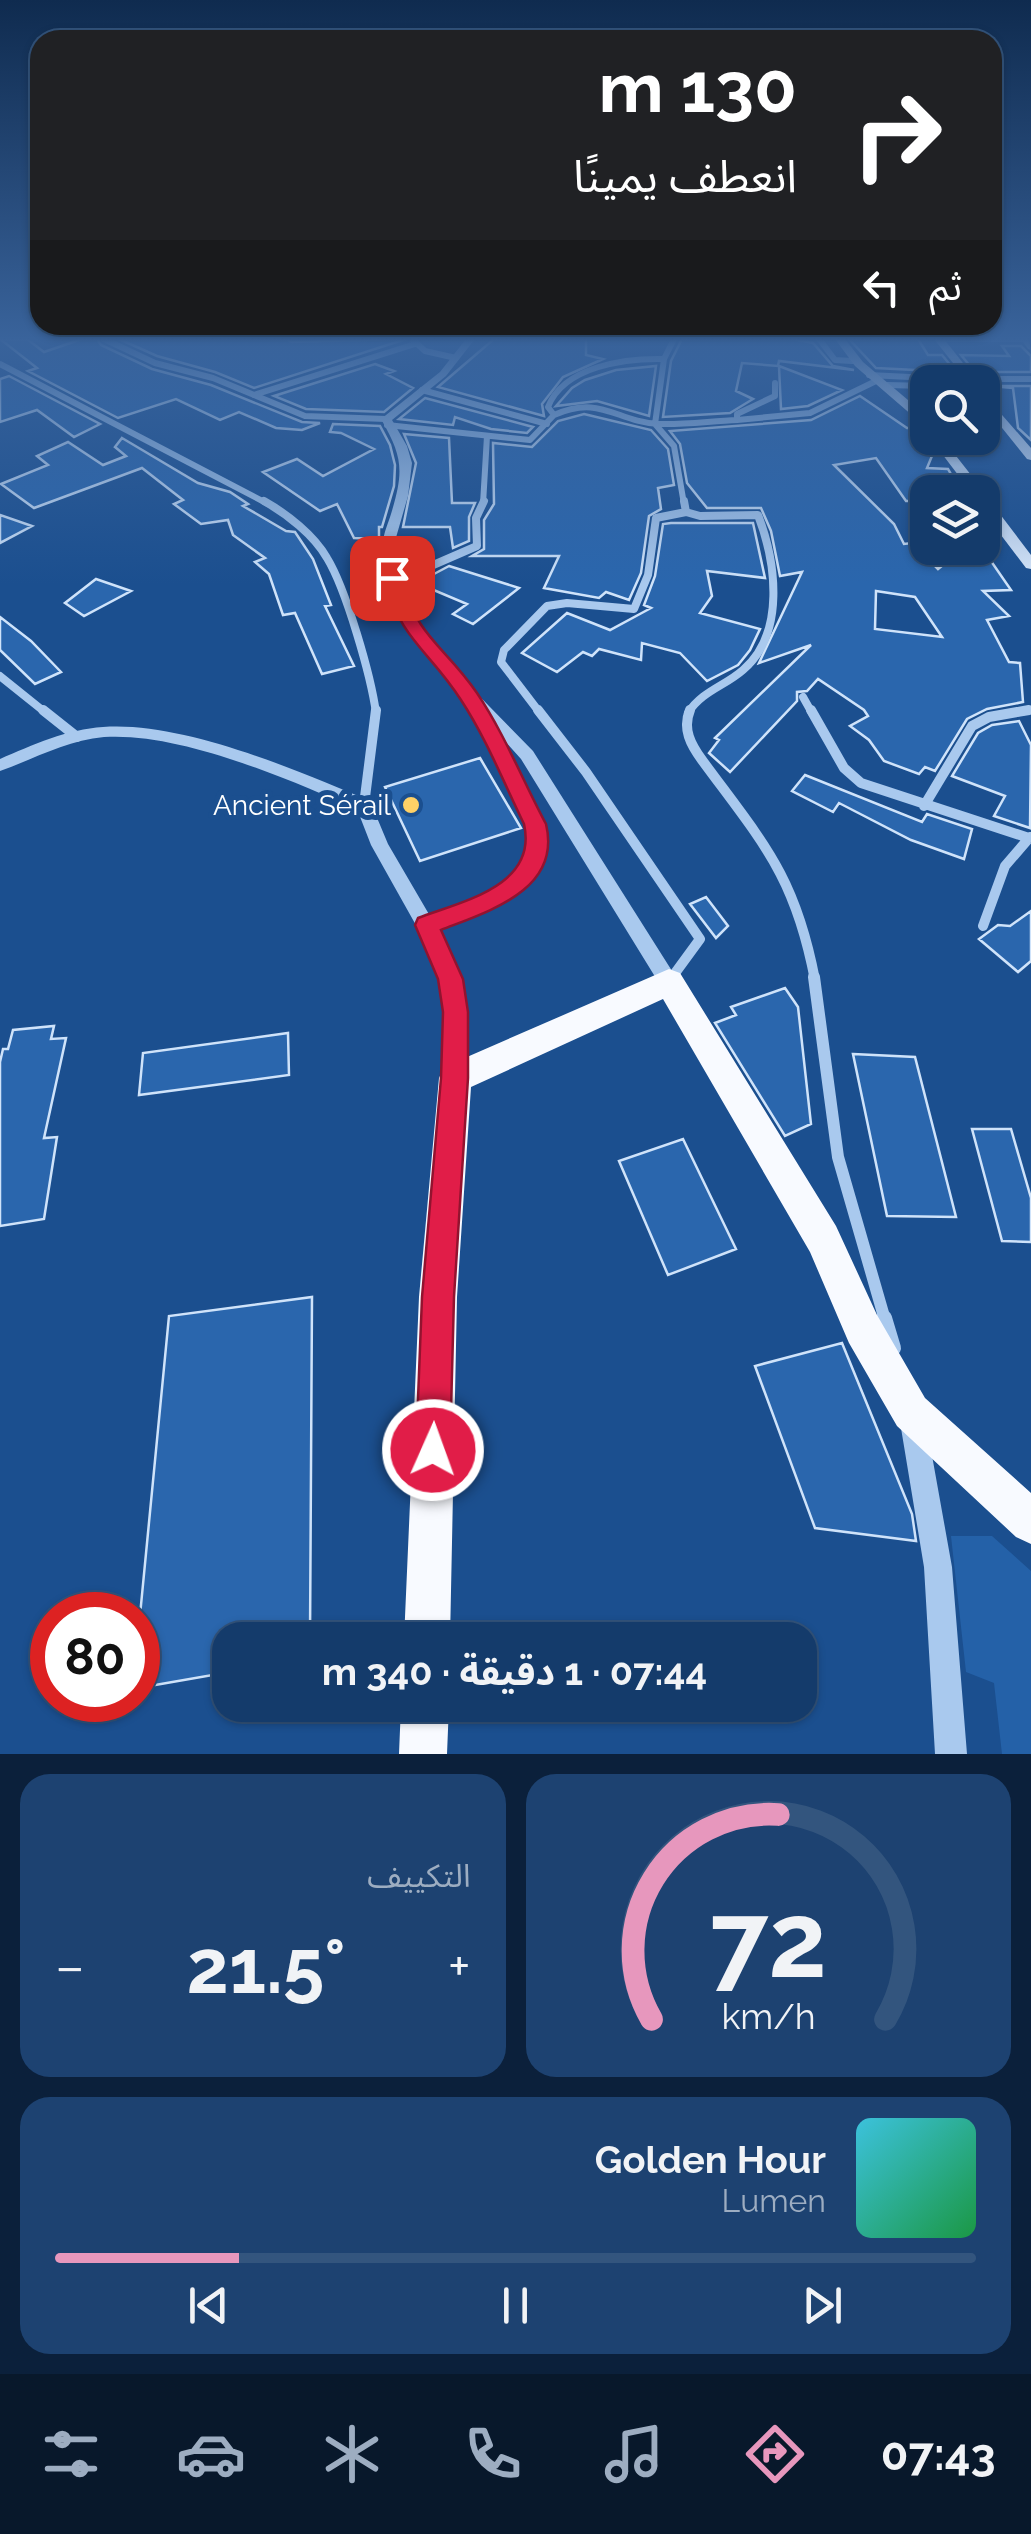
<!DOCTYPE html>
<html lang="ar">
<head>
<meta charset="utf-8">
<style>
	:root { --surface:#143b6b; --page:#1d4271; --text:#f1f3f6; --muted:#9dadc1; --line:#33557e; --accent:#e797bd }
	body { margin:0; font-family:Raleway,"Noto Sans Arabic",sans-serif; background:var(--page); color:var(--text); direction:rtl; height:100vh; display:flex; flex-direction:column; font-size:38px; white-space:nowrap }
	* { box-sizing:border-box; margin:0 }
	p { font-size:32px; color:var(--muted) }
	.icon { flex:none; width:55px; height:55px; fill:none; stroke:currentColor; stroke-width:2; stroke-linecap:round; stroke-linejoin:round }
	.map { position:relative; height:1754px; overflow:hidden; direction:ltr }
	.side { display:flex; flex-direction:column; gap:20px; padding:20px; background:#0b203b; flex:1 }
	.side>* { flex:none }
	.guide { position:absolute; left:30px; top:30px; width:972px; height:305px; border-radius:30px; box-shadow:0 2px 8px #0004,0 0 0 2px var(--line); direction:rtl; background:#202124; color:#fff; overflow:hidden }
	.tools { position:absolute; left:910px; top:365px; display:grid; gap:20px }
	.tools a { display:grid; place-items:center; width:90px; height:90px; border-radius:20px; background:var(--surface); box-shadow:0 2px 8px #0004,0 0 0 2px var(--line); font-size:50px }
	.speed { position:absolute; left:30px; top:1592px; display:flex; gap:20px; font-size:50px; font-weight:700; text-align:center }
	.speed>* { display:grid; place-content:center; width:130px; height:130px; border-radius:50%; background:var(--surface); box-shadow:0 2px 8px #0004,0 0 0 2px var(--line); line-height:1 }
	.speed .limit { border:15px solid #d22; background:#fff; color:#111 }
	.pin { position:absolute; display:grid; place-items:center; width:85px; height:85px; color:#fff; margin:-42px; border-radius:20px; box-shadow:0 5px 15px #0006 }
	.me { position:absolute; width:110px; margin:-55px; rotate:2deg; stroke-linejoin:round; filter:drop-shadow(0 0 8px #0008) }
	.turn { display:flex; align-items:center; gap:35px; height:210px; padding:0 40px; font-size:45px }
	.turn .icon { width:130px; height:130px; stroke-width:2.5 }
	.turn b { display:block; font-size:70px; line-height:85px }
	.then { display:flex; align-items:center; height:95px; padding:0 40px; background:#0003; gap:20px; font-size:38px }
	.big { font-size:75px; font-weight:700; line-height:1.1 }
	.side .widget { flex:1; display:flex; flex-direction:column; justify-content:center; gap:15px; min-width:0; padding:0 35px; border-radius:30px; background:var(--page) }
	.side .dial { align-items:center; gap:0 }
	.dial svg { height:260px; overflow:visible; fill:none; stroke:var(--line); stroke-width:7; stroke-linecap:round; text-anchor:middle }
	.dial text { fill:var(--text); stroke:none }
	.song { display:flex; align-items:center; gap:30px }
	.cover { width:120px; height:120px; border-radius:15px; background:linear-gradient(135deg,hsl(190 70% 55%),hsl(140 70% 35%)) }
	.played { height:10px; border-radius:5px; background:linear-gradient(90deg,var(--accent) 20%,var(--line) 20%) }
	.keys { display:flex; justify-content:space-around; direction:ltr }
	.heat { display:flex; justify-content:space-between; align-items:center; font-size:55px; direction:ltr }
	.side .tiles { flex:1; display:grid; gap:20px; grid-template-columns:1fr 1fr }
	.widget:last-child { grid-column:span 2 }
	.trip { position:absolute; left:212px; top:1622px; width:605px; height:100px; border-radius:30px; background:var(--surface); box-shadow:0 2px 8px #0004,0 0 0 2px var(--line); font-weight:700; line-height:100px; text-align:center; direction:rtl }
	.tab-bar { display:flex; height:160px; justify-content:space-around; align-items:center; background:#08182b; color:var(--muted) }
	.tab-bar .icon { width:70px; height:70px }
	.tab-bar .active { color:var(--accent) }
	.tab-bar b { font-size:45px; color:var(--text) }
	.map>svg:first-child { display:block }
</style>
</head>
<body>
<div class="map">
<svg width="1031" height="1754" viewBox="0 0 1031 1754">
	<rect width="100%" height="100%" fill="#1b4f8f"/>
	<path fill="#2461a8" d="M 951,1536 L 992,1536 L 1031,1571 L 1031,1754 L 1002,1754 L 994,1683 L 966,1672 Z"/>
	<path fill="#2a66ad" stroke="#cfe3fa" stroke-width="2.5" fill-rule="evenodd" d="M 0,339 L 27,339 L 44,352 L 82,339 L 97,339 L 101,345 L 152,369 L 211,385 L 302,422 L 320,423 L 302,430 L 276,428 L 239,412 L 220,420 L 176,399 L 118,418 L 28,371 L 37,368 Z
		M 119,339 L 287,339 L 291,342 L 406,339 L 254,388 L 215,372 L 157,356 Z
		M 494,339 L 586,339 L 586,355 L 603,359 L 563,377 L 542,404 L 544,416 L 438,387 Z
		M 682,339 L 792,339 L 813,343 L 833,366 L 854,370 L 779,361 L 778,366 L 742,363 L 736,391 L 753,399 L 730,413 L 663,417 L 671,361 Z
		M 849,339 L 918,339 L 928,355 L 942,355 L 956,372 L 876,368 Z
		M 1002,346 L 1021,346 L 1031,356 L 1031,372 L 975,372 L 961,355 L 1009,356 Z
		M 375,364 L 394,371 L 386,374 L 413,388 L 384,412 L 306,409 L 274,396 Z
		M 656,366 L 649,416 L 597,401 L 556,406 L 572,388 L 585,380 L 616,370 Z
		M 779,366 L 842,390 L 808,406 L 781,409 Z
		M 9,376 L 100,424 L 74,437 L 37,410 L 0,422 L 0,379 Z
		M 990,386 L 1031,386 L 1031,440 L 1018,428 L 1013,388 Z
		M 860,396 L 907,428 L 913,428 L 934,451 L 927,468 L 948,469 L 961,492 L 928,492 L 928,501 L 906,501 L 876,458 L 834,465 L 894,524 L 904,544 L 912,543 L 938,569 L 948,561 L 938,548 L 982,548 L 1011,590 L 983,591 L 1009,616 L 987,620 L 1009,662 L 1020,663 L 1023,702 L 987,709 L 967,719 L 935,771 L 925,767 L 919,774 L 884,761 L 869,740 L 850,726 L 868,716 L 864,710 L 818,679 L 807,691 L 797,692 L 797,701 L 730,772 L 709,753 L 719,740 L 715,738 L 811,645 L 759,663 L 802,572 L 780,576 L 771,531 L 761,508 L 707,508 L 687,483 L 680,444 L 670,431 L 811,420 ZM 876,591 L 915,597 L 942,637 L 875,629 Z
		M 425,398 L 533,427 L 527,433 L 491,429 L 455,417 L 453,425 L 399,419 Z
		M 584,414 L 651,430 L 668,449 L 674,485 L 658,488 L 661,509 L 649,516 L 641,573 L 629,600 L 606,592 L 599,598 L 544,588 L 559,556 L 472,556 L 484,549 L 484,520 L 494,504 L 493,443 L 532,447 L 558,421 Z
		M 333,424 L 380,426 L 390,445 L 395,465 L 394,486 L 382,527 L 379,527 L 379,539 L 354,538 L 337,504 L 320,511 L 263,472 L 297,459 L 323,476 L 374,449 L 341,433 L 330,432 Z
		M 404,434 L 449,438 L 452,503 L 475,503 L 469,517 L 469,541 L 453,548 L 450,527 L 403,527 L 416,463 Z
		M 122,438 L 198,483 L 230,492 L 248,504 L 243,506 L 286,531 L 295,532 L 313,559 L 331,605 L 325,606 L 354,666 L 322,674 L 295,613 L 283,615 L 269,574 L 255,562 L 265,558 L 233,535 L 228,520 L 201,524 L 174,504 L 183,500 L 142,468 L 34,508 L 1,484 L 48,465 L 37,456 L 68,442 L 103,465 L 126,456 L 115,447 Z
		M 0,515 L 32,526 L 0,543 Z
		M 671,523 L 753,523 L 765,578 L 707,571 L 712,596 L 700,613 L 760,629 L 750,650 L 738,665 L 707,681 L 680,653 L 642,643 L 641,660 L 599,649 L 592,656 L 583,652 L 557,672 L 522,653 L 567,613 L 610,630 L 651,608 L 644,605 L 655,576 L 663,524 Z
		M 449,566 L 519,588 L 473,624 L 453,614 L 467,604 L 417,583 Z
		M 96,579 L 131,591 L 84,616 L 65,603 Z
		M 0,617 L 31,641 L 61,672 L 35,684 L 0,650 Z
		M 1019,721 L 1031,745 L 1030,828 L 994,816 L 1005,796 L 952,776 L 978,733 L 992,725 Z
		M 480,758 L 521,828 L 420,861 L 385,787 Z
		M 805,775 L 922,822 L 927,814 L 972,829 L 964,859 L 911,840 L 839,803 L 833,812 L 792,791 Z
		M 706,897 L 728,926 L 716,938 L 690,904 Z
		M 1031,911 L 1031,961 L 1018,972 L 979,939 L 998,925 L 1010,926 Z
		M 785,988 L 798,1007 L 811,1124 L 785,1136 L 715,1023 L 736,1015 L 731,1007 Z
		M 54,1026 L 51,1039 L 66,1038 L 44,1138 L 57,1137 L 44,1219 L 0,1226 L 0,1062 L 3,1049 L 8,1049 L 13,1030 Z
		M 288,1033 L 289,1075 L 139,1095 L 143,1053 Z
		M 853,1054 L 915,1057 L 956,1217 L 887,1216 Z
		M 972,1129 L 1011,1129 L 1031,1198 L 1031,1242 L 1002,1241 Z
		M 683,1139 L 736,1249 L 668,1275 L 619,1161 Z
		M 312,1297 L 310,1640 L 230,1640 L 230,1672 L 138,1688 L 138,1636 L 169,1316 Z
		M 842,1343 L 912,1514 L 916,1541 L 815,1528 L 755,1366 Z"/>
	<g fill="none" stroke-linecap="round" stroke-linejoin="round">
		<path stroke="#a9c9ee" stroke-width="6" d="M 104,339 L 155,363 L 213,378 L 305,416 L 386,419
			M 674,339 L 664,359 L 655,424 L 674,446 L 684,504
			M 819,339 L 835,360 L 852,361
			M 939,339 L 1025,339
			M 413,340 L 425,351 L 456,358
			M 0,364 L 268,504
			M 869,375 L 971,380
			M 970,379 L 1031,379
			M 887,385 L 928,386
			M 422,390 L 547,424
			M 254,395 L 415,344
			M 554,415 C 601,394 616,422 659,424 C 684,425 711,421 737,420 L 737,414 L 775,396 L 775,383
			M 737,420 L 810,413 L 878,380
			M 387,425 L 530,440 L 554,415 L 548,407 C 564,366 626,358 664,359
			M 483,504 L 487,436"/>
		<path stroke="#a9c9ee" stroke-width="8" d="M 264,501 C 287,514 314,535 327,558 C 346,589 371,676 376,713
			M 684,501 L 686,512 L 700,516 L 758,515 C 776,562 786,633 743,670 C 725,686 702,691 688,713
			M 394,591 L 424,569 L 477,546 L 476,518 L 484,501
			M 0,676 L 46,713
			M 803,697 L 812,713
			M 540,713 L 501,662 L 504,650 L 547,606 L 567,603 L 634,609 L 648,575 L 656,518 L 686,512
			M 1014,713 L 1031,710"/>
		<path stroke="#a9c9ee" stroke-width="10" d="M 43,710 L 77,737
			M 538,710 L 586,772 L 700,939 L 670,980
			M 690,710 C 682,729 691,745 702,760 C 763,843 795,875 815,980
			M 811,710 L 844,768 L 861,783 L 1029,838
			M 364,805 L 376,710
			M 924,806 L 972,726 L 989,717 L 1029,710
			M 983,926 L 1005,866 L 1030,837"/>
		<path stroke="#a9c9ee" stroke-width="12" d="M 814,977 L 838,1157 L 885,1320
			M 669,981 L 672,977"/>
		<path stroke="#a9c9ee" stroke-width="16" d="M 884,1318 L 893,1348"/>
		<path fill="#a9c9ee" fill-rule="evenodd" d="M 466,339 L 475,339 L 446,376 L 392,420 L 407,446 L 412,463 L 408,496 L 395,541 L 401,591 L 409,612 L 446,662 L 533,751 L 679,982 L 676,988 L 669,990 L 662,988 L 521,759 L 495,730 C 507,754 539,804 544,827 C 556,889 482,913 437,929 C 465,977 465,1024 465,1078 L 462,1085 L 455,1088 L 448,1085 L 445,1078 L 445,1012 L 440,979 L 431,952 L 371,845 L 357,809 C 287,779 181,732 104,737 C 67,740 34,759 0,771 L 0,759 C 32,745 68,729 103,727 C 182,721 297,770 370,801 L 388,844 L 430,916 C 480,899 531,887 527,824 L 467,705 L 468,702 C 424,655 381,613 383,544 C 383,534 388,524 391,514 C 404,471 403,457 381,419 L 440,372 Z
			M 1021,339 L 1029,339 L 1031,350 L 1028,349 Z
			M 913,1409 L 922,1413 L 926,1422 L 952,1567 L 967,1754 L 935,1754 L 924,1567 L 900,1422 L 904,1413 Z"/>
		<path fill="#d6e6fa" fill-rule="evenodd" d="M 835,339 L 845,339 L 863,362 L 921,411 L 928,418 L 928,429 L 855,366 Z
			M 934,339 L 944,339 L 978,382 L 968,382 Z
			M 982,392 L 1031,448 L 1031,460 L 1027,459 L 982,403 Z
			M 930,438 L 942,438 L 982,489 L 984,492 L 982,494 L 971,492 Z
			M 982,496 L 987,497 L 1031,555 L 1031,569 L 1026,568 L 982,510 Z"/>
		<path fill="#f8faff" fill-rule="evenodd" d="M 669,969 L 680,973 L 836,1226 L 877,1315 L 925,1398 L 1031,1493 L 1031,1544 L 1016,1537 L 897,1426 L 849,1343 L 810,1252 L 663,999 L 471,1087 L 457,1297 L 450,1640 L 404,1640 L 419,1297 L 439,1078 L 444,1067 Z
			M 401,1705 L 449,1705 L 447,1754 L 399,1754 Z"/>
	</g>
	<linearGradient id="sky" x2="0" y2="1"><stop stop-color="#0f2b4f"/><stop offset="0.58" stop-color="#39639b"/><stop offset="1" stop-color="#39639b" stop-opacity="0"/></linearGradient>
	<rect width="1031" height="584" fill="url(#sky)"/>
	<path fill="#e11d48" stroke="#92132f" stroke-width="2.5" d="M 392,573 L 400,578 C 419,640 444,645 477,693 C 504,733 523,781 546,824 C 562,890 489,911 441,930 L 463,979 L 468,1012 L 468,1078 L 454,1297 L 450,1450 L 445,1462 L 433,1467 L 421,1462 L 416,1450 L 422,1297 L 441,1078 L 443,1012 L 438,979 L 415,925 L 418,918 C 463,901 538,886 524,824 C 504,783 486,738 461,700 C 429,650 402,642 383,578 Z"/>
	<circle fill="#ffd166" stroke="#1b4f8f" stroke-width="4" cx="411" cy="805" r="10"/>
	<g text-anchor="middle" stroke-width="10" stroke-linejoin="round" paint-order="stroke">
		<g font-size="28" fill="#fff" stroke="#1b4f8f" text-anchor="end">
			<text x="391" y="815">Ancient Sérail</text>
		</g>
	</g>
</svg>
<div class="tools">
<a><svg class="icon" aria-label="search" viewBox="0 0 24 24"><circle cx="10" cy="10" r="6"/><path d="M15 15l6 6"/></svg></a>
<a><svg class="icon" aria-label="layers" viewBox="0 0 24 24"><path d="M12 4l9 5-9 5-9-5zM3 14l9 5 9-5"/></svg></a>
</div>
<div class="speed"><div class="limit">80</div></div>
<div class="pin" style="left:392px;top:578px;background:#d93025"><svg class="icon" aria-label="arrive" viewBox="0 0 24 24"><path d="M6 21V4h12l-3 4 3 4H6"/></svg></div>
<svg class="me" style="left:433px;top:1450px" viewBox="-20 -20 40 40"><circle r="17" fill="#e11d48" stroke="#fff" stroke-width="3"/><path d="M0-11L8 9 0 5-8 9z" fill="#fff"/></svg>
<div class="trip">07:44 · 1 دقيقة · 340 m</div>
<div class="guide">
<div class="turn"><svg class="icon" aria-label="right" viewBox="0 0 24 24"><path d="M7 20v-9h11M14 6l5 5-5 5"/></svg><div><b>130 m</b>انعطف يمينًا</div></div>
<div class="then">ثم<svg class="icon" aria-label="left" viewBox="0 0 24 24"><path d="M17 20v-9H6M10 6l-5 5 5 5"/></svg></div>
</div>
</div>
<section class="side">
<div class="tiles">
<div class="widget dial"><svg viewBox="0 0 100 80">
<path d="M14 69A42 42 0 1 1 86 69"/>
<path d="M14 69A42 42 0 0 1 53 6" stroke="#e797bd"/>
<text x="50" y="56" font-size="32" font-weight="700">72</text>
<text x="50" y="72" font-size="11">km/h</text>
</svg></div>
<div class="widget"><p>التكييف</p>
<div class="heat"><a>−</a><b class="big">21.5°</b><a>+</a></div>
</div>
<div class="widget">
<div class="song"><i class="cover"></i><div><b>Golden Hour</b><p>Lumen</p></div></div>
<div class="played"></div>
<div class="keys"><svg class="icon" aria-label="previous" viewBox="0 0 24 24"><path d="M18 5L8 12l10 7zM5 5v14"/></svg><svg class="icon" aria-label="pause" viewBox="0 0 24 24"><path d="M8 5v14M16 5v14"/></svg><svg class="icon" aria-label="next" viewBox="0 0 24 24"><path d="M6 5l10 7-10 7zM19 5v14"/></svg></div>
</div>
</div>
</section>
<nav class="tab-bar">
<b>07:43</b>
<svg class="icon active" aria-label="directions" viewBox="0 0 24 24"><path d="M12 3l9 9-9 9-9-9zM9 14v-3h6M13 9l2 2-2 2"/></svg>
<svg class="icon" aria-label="music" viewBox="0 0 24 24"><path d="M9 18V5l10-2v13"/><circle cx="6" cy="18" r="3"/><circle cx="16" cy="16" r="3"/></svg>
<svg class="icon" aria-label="phone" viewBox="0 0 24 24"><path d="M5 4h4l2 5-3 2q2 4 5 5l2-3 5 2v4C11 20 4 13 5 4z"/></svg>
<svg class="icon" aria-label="climate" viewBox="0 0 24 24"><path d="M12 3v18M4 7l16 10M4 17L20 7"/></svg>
<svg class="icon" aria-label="car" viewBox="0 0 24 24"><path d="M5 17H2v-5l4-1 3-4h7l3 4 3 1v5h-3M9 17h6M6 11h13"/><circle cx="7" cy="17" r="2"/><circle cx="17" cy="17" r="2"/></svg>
<svg class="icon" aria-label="filters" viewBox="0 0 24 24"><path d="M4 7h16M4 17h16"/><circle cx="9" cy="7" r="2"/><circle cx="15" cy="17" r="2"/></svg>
</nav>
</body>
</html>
